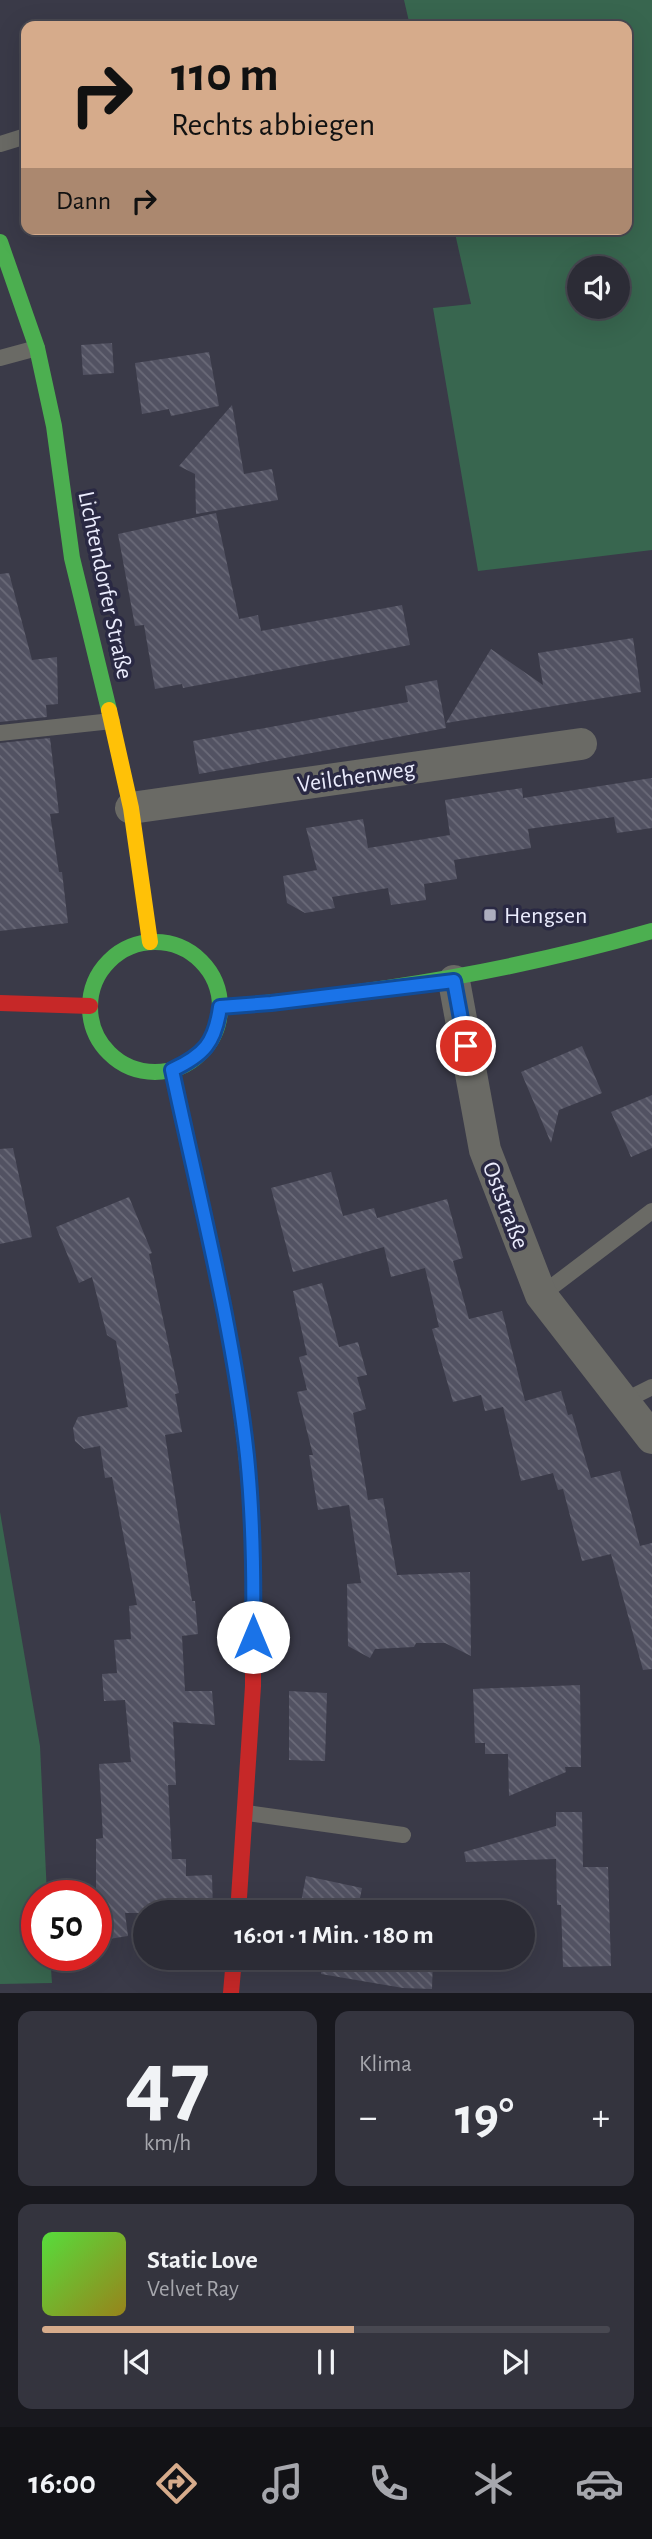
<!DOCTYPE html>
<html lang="de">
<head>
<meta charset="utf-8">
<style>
	:root { --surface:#2c2c36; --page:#34343e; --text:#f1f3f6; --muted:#a6a7ad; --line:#484851; --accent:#d6ab8b }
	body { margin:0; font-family:"Alegreya Sans",sans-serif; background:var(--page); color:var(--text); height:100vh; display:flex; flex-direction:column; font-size:26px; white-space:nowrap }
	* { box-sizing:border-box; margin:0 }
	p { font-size:23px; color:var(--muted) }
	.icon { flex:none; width:38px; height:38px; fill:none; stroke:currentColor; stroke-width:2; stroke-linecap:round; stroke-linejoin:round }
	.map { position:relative; height:1993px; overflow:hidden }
	.drawer { display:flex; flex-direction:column; gap:18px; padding:18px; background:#18181e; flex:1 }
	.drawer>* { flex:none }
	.guide { position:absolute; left:21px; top:21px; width:611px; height:214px; border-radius:14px; box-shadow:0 7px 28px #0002,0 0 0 2px var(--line); background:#d6ab8b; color:#111; overflow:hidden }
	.fabs { position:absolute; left:567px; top:256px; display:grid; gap:14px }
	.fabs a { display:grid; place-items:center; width:63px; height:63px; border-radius:50%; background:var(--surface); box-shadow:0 7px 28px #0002,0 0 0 2px var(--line); font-size:35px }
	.speed { position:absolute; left:21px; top:1880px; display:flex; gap:14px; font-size:35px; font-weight:700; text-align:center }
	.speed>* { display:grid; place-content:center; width:91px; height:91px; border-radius:50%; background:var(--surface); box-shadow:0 7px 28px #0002,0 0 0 2px var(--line); line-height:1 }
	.speed .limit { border:10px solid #d22; background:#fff; color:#111 }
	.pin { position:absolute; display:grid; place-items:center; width:60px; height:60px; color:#fff; margin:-30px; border:4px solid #fff; border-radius:50%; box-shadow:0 2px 7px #0007 }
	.me { position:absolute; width:77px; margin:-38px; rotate:0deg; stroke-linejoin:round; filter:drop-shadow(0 0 5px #0008) }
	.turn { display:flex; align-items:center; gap:24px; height:147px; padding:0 35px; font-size:32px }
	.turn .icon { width:91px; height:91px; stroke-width:2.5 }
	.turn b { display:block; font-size:49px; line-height:60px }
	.then { display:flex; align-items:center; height:66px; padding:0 35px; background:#0003; gap:14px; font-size:26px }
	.big { font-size:52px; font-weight:600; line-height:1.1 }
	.drawer .tile { flex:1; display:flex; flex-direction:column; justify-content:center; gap:10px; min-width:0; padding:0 24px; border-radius:14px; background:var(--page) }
	.drawer .dial { align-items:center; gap:0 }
	.dial b { font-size:91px; line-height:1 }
	.song { display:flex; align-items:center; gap:21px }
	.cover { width:84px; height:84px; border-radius:10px; background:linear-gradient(135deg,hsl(110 70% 55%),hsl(50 70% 35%)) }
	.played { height:7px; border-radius:4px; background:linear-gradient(90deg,var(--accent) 55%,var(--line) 55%) }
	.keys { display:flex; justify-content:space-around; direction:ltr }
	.heat { display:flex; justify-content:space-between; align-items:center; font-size:38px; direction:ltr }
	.drawer .tiles { flex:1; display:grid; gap:18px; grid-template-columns:1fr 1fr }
	.tile:last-child { grid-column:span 2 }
	.trip { position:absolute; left:133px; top:1900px; width:402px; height:70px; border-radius:35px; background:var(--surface); box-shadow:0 7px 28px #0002,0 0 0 2px var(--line); font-weight:600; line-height:70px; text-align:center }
	.menu { display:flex; height:112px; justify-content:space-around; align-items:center; background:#121216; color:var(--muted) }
	.menu .icon { width:49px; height:49px }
	.menu .current { color:var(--accent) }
	.menu b { font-size:32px; color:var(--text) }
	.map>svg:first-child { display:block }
</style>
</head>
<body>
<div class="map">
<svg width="652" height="1993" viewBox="0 0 652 1993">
	<defs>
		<pattern id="building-back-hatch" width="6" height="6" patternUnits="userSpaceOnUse" patternTransform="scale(1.75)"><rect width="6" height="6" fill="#525262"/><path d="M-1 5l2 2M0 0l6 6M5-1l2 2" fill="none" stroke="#6b6b79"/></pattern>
	</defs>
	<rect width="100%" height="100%" fill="#3a3a48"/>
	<path fill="#38664f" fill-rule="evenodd" d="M 404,0 L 652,0 L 652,550 L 478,571 L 433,308 L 471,304 L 454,229 L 626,229 L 626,26 L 410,26 ZM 579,268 L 618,268 L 618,306 L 579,306 Z
		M 0,1512 L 40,1746 L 47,1895 L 37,1895 L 37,1955 L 50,1955 L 52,1983 L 0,1984 Z"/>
	<path fill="url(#building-back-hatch)" d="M 112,343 L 114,373 L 83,375 L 81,345 Z
		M 209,352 L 219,406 L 171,416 L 169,409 L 142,414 L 135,363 Z
		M 232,405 L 244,474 L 272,469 L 278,500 L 196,514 L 195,474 L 179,466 Z
		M 216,513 L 239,619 L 258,615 L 261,631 L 402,605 L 410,645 L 183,688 L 182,684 L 155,689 L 144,625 L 135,626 L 118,534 Z
		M 9,573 L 32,660 L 57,657 L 58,704 L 46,705 L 47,717 L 0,722 L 0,574 Z
		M 633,638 L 641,692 L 446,723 L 491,649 L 543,685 L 538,653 Z
		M 437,680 L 446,728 L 199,774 L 193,741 L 408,702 L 405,686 Z
		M 50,738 L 59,813 L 50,814 L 59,872 L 62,872 L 68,923 L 0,931 L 0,743 Z
		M 652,778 L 652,828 L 617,833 L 614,817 L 528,829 L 531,848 L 454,860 L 457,879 L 424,884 L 426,900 L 391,905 L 388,888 L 332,897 L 335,908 L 305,913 L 287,903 L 283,876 L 317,870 L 306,828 L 363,819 L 368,848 L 450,835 L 445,800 L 522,788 L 523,798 Z
		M 582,1046 L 602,1093 L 559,1110 L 551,1143 L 521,1072 Z
		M 652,1095 L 652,1148 L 631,1157 L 611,1112 Z
		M 13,1148 L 32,1237 L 0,1244 L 0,1149 Z
		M 331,1172 L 343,1216 L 374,1208 L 377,1218 L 447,1199 L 463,1258 L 453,1261 L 469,1319 L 502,1311 L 525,1401 L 561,1391 L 568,1415 L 572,1414 L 591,1478 L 620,1471 L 640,1546 L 652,1543 L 652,1669 L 643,1670 L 611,1554 L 582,1561 L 563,1489 L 558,1490 L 553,1473 L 521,1481 L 503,1407 L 485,1411 L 481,1395 L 453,1402 L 432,1329 L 439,1327 L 425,1268 L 391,1277 L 384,1247 L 293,1272 L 271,1188 Z
		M 129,1197 L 152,1253 L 149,1254 L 179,1393 L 175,1394 L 182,1432 L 165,1435 L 192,1601 L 195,1601 L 198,1634 L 182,1636 L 185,1691 L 212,1691 L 215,1725 L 173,1722 L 176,1785 L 168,1785 L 172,1859 L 186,1859 L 186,1876 L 212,1875 L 213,1913 L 125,1913 L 128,1936 L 96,1941 L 96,1839 L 103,1838 L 99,1764 L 131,1762 L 125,1700 L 104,1701 L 102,1674 L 117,1673 L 114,1640 L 131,1639 L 129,1606 L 137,1605 L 112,1477 L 105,1478 L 100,1446 L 84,1449 L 75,1441 L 73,1428 L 78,1417 L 128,1407 L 116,1341 L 107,1335 L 92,1277 L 79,1283 L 56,1227 Z
		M 322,1283 L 339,1347 L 358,1342 L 367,1375 L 357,1377 L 366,1409 L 353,1413 L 368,1500 L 383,1498 L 397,1575 L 470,1572 L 471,1656 L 445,1643 L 416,1643 L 414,1647 L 375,1649 L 370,1658 L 348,1646 L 347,1584 L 361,1583 L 349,1505 L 318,1510 L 309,1455 L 313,1455 L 297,1392 L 307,1390 L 299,1357 L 307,1355 L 293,1291 Z
		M 580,1685 L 581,1767 L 565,1767 L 566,1772 L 509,1796 L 508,1754 L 485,1754 L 485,1743 L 475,1743 L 473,1689 Z
		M 289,1691 L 327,1693 L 325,1761 L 289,1760 Z
		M 556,1812 L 582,1812 L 583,1867 L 608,1867 L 611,1966 L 563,1967 L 561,1905 L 557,1905 L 556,1859 L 466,1862 L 464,1852 L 556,1826 Z
		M 306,1876 L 362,1888 L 357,1913 L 299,1913 Z
		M 322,1958 L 433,1958 L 432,1989 L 403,1988 L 321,1974 Z"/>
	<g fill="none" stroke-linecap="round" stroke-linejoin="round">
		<path stroke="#6a6a65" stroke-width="16" d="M 0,144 L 26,136
			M 0,358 L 37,348
			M 0,733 L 112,721
			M 541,1295 L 652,1211
			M 622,1402 L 652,1387
			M 247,1813 L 403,1835"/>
		<path stroke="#6a6a65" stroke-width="32" d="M 131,808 L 581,744
			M 454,981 L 485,1150 L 541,1295 L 652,1438"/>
		<path stroke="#4caf50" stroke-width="16" d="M 0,242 L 37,348 L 54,426 L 72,558 L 109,710
			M90 1007a65 65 0 1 1 130 0a65 65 0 1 1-130 0Z
			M 220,1007 C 367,995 510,972 652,931"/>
		<path stroke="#ffc107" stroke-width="16" d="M 109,710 L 131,808 L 150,942
			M 172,1070 C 207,1234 253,1401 253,1570"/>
		<path stroke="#c62828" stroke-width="16" d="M 0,1003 L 90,1006
			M 238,1913 L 253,1686 L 253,1570
			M 231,1993 L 234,1958"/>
	</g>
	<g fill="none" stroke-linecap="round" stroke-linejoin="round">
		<g stroke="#114b97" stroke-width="18">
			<path id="route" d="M 253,1637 C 254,1577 253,1516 247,1456 C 233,1326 199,1198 172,1070 C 204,1055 215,1043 220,1007 L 271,1003 L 454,981 L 466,1046"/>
		</g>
		<use href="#route" stroke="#1a73e8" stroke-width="12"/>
	</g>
	<rect fill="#adaebe" stroke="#2a2943" stroke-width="2.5" x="483" y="908" width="14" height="14" rx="3.5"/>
	<g text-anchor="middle" stroke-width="7" stroke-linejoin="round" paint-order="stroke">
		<g font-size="24" fill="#ebecfd" stroke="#2a2943">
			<text transform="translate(106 585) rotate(78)" y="8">Lichtendorfer Straße</text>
			<text transform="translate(356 776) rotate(-8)" y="8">Veilchenweg</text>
			<text transform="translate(506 1205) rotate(69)" y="8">Oststraße</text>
		</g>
		<g font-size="24" fill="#ebecfd" stroke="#2a2943" text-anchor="start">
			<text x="504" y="923">Hengsen</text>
		</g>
	</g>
</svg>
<div class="fabs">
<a><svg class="icon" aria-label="sound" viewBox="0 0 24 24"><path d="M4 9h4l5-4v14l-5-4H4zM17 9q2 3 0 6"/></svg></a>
</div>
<div class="speed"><div class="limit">50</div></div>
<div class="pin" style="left:466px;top:1046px;background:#d93025"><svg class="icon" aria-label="arrive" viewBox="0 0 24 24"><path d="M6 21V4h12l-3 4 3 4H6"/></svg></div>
<svg class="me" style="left:253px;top:1637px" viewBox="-20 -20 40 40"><circle r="19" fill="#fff"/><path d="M0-13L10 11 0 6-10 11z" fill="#1a73e8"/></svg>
<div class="trip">16:01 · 1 Min. · 180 m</div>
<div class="guide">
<div class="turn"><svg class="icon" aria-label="right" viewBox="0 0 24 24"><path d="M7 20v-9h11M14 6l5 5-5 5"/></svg><div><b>110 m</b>Rechts abbiegen</div></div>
<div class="then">Dann<svg class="icon" aria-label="right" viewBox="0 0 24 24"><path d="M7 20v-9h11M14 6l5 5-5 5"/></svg></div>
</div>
</div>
<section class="drawer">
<div class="tiles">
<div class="tile dial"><b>47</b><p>km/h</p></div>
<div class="tile"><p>Klima</p>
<div class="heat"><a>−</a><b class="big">19°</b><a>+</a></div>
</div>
<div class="tile">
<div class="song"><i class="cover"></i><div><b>Static Love</b><p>Velvet Ray</p></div></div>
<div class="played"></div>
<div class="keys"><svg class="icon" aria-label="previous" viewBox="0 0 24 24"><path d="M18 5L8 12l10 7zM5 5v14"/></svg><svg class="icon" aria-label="pause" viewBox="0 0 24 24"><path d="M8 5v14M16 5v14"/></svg><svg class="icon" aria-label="next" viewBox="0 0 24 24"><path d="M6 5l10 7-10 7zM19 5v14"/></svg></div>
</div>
</div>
</section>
<nav class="menu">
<b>16:00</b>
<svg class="icon current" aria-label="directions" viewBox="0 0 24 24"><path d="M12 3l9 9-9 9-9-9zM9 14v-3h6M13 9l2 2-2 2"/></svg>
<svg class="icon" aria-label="music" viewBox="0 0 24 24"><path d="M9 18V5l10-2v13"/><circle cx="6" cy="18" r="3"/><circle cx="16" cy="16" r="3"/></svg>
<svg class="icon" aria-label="phone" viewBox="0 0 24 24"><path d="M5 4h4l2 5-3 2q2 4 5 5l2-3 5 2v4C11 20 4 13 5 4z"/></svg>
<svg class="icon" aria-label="climate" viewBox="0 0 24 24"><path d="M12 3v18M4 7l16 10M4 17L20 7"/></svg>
<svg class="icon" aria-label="car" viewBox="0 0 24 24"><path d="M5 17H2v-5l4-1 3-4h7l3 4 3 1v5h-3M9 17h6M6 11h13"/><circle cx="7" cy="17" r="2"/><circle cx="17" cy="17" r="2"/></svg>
</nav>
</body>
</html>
